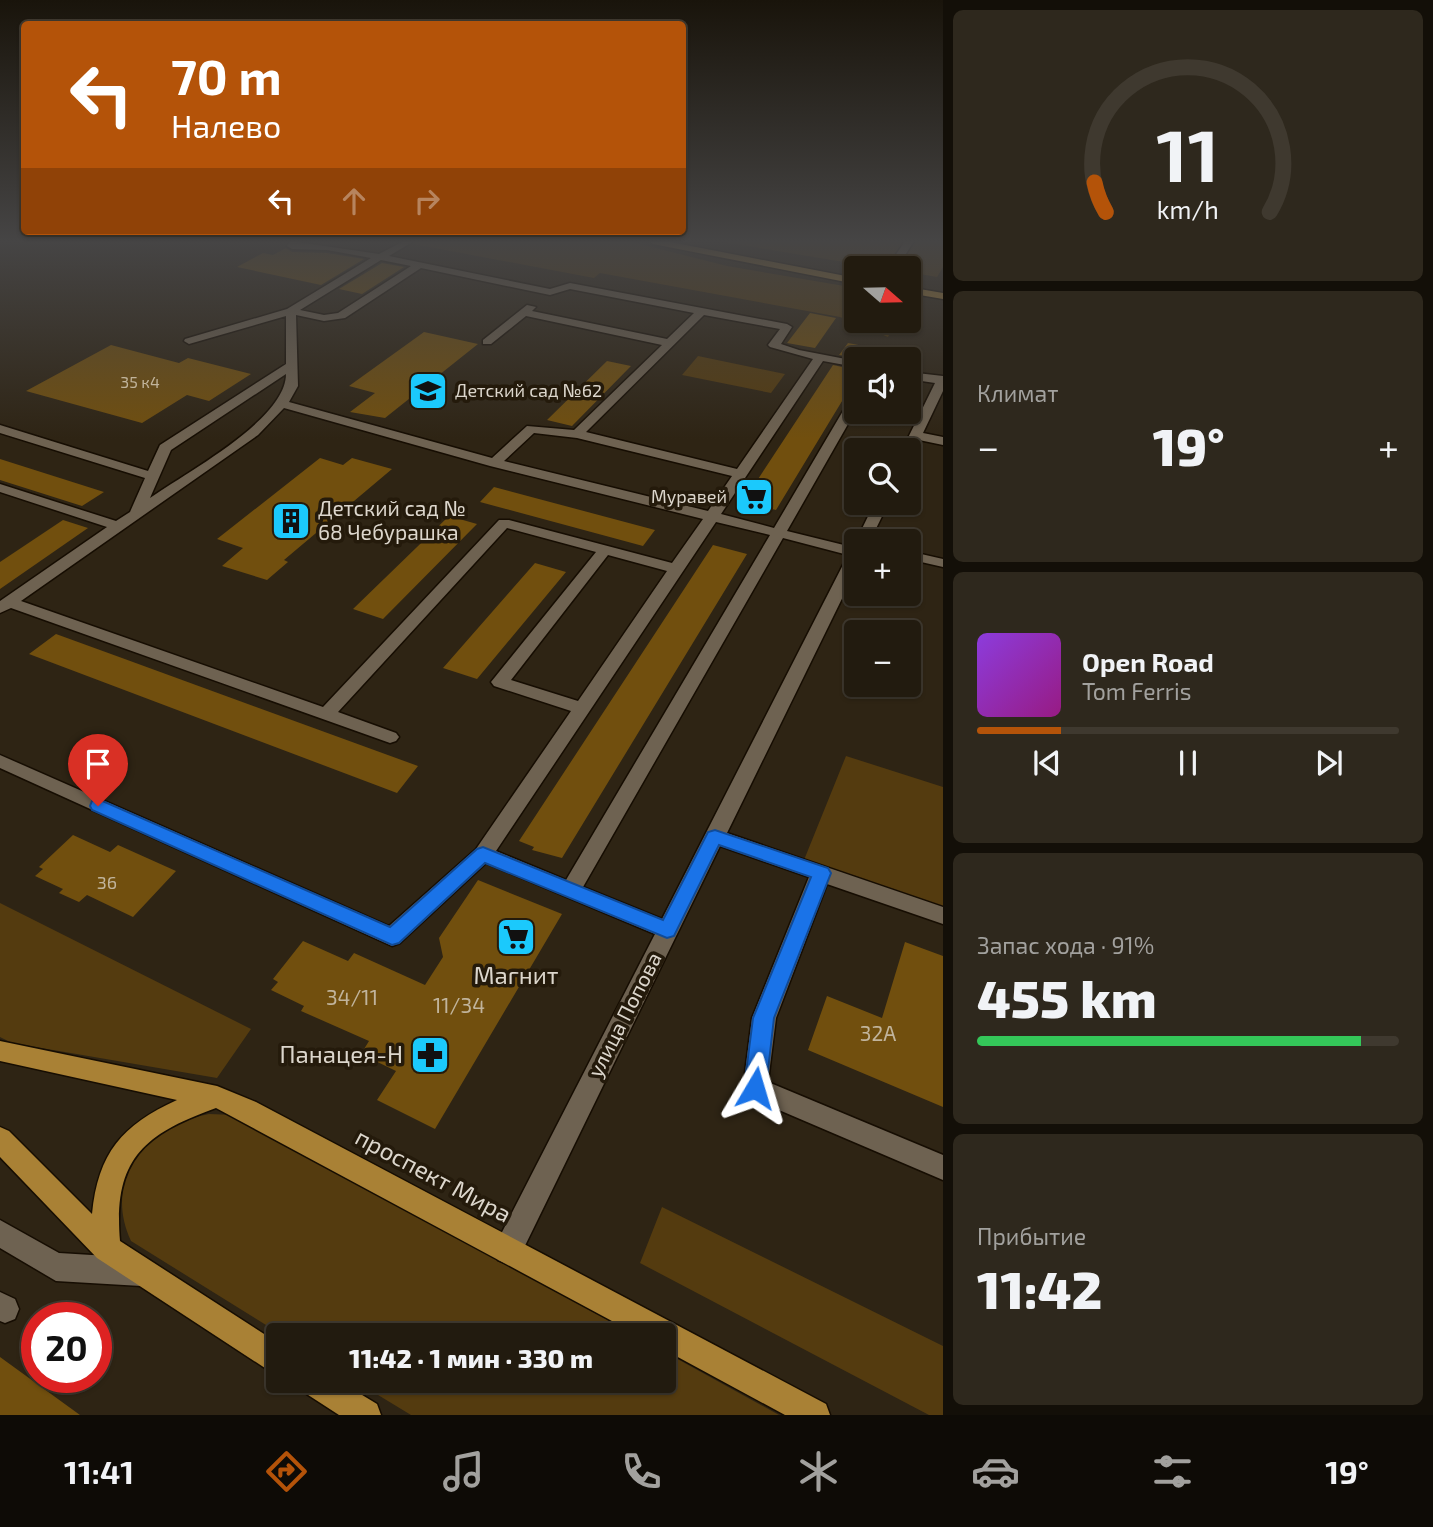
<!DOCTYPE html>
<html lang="ru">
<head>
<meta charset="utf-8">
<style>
	:root { --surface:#221b0f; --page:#2e281d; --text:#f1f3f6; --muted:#a2a19e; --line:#3f392f; --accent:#b45309 }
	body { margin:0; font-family:"Exo 2",sans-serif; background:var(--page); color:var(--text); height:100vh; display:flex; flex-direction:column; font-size:26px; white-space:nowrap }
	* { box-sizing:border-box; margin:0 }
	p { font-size:23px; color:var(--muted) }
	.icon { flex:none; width:38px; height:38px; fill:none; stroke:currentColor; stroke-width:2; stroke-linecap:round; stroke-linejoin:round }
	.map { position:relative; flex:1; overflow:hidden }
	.side { display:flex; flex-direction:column; gap:10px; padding:10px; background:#130f08; width:490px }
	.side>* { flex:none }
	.guide { position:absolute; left:21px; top:21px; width:665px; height:214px; border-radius:7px; box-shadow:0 2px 5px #0004,0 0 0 2px var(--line); background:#b45309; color:#fff; overflow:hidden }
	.needle { width:46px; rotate:110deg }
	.fabs { position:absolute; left:844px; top:256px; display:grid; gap:14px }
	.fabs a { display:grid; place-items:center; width:77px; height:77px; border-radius:7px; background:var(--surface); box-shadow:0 2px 5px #0004,0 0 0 2px var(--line); font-size:35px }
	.speed { position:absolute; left:21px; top:1302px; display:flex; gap:14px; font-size:35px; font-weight:700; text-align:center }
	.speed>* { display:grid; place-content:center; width:91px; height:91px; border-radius:50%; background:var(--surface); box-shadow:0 2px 5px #0004,0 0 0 2px var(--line); line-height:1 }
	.speed .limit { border:10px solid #d22; background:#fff; color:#111 }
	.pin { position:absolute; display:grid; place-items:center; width:60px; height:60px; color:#fff; margin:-72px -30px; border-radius:50% 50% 50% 0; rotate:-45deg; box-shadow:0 0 7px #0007 }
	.pin .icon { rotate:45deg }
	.me { position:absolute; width:77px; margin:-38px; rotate:7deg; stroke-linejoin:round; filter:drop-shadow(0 0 5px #0008) }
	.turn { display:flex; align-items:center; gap:24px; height:147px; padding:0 35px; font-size:32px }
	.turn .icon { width:91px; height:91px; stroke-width:2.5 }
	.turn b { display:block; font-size:49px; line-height:60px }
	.lanes { display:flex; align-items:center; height:66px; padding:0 35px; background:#0003; justify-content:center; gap:35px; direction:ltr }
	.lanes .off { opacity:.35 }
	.big { font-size:52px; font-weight:800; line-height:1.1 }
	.side .tile { flex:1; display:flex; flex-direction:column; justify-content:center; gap:10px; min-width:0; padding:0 24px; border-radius:10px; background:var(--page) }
	.side .dial { align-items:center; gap:0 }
	.dial svg { height:182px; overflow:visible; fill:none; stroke:var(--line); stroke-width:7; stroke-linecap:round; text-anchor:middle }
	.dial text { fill:var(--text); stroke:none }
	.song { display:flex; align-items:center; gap:21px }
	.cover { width:84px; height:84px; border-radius:10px; background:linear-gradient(135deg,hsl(270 70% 55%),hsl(310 70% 35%)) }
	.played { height:7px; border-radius:4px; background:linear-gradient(90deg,var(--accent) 20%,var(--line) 20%) }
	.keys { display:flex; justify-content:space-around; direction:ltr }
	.heat { display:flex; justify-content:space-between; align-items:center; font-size:38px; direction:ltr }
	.charge { height:10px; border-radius:5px; background:linear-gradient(90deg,#34c759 91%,var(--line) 0) }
	.trip { position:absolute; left:266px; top:1323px; width:410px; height:70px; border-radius:7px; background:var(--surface); box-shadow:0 2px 5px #0004,0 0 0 2px var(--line); font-weight:800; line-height:70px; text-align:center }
	.tabs { display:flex; height:112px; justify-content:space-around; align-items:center; background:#0e0b06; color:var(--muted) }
	.tabs .icon { width:49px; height:49px }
	.tabs .on { color:var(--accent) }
	.tabs b { font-size:32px; color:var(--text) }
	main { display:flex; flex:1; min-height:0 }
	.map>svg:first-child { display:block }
</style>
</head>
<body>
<main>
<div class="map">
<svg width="943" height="1415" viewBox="0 0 943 1415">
	<rect width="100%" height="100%" fill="#2e2414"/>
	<path fill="#543b0f" d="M 419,241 L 628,241 L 727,266 L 856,288 L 856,320 L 896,320 L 888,337 L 840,317 L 600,273 L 594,278 L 408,243 Z
		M 717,241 L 943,241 L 943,267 L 937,277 L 908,272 L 908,268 L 880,268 Z
		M 698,356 L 785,374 L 771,393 L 682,375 Z
		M 846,756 L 943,787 L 943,911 L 804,860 Z
		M 0,903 L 251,1029 L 217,1078 L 12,1043 L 0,1037 Z
		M 209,1114 L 235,1115 L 635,1335 L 282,1335 L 131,1241 C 102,1178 147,1126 209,1114 Z
		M 662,1207 L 943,1346 L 943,1415 L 929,1415 L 640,1263 Z
		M 663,1351 L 779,1415 L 411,1415 L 355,1381 L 663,1381 Z"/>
	<path fill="#714f0e" d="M 286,248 L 292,252 L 327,253 L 364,259 L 321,285 L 237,267 L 263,253 L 273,255 Z
		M 382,263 L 404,267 L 362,294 L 339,289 Z
		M 810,313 L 836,318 L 815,348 L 787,343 Z
		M 424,332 L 478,344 L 385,418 L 350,412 L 375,393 L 349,386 Z
		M 848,343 L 874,348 L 867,359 L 839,355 Z
		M 111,345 L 179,363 L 188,358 L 251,374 L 209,401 L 187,395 L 142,423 L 26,391 Z
		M 607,361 L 631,366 L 572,426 L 547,420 Z
		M 833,365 L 856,370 L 856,378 L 776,510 L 743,502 Z
		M 320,458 L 343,465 L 352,458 L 392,469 L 284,560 L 288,562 L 267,580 L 222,566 L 243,548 L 217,539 Z
		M 0,459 L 104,492 L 82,506 L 0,480 Z
		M 494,487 L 655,530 L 643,546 L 480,502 Z
		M 449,516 L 477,524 L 383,619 L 353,609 Z
		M 63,520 L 88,528 L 0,589 L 0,562 Z
		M 713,545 L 747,554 L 562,858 L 532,850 L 534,847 L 519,841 Z
		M 535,563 L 566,572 L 477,679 L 443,668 Z
		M 56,634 L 122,658 L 418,766 L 397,793 L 29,654 Z
		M 73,835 L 110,852 L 118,845 L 176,871 L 133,917 L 87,895 L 79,902 L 59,893 L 63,889 L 35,876 L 43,869 L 39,867 Z
		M 478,880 L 562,914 L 435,1129 L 377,1100 L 396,1071 L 361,1054 L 369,1041 L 301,1011 L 304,1006 L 271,990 L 278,982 L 273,979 L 303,941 L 348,961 L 354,953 L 425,985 L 443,957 L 439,938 Z
		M 905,942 L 943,956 L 943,1107 L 808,1050 L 827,996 L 882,1018 Z
		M 0,1357 L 80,1415 L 0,1415 Z"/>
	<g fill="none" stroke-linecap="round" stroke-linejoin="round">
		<g stroke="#160d02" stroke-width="3">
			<path id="minor" d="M 290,241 L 379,254 L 404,241 L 414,241 L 389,256 L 550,289 L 570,283 L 787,324 L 792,327 L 781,344 L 799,350 L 856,361 L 856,367 L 823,361 L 721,514 L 774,528 L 850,399 L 856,395 L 856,410 L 787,531 L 856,548 L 856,570 L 727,833 L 943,907 L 943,924 L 827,884 L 776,1018 L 768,1082 L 943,1155 L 943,1180 L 746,1096 L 743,1088 L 752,1018 L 809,877 L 720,846 L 518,1260 L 508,1264 L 498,1260 L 494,1250 L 498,1240 L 655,934 L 486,863 L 400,943 L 392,946 L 0,768 L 0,755 L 389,926 L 476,849 L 571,711 L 494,686 L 491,682 L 596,552 L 507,528 L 338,712 L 396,733 L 399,737 L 396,741 L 390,743 L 11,608 L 0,613 L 0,601 L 107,527 L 0,492 L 0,484 L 116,521 L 130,512 L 145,478 L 0,433 L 0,425 L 148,471 L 160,445 L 286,364 L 286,316 L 189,344 L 184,341 L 185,339 L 287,309 L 371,258 L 327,250 L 292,249 L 287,246 ZM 381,260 L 411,266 L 338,313 L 324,315 L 300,310 ZM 421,268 L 550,295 L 570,289 L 694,313 L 667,339 L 532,311 L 536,307 L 527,305 L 483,340 L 483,344 L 491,344 L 526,316 L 662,345 L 574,430 L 527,426 L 492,458 L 289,402 L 298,386 L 296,315 L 324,321 L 345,318 ZM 704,315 L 780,329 L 768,345 L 770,347 L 813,359 L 737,469 L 586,432 ZM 286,374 C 286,420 185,473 150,498 L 171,450 ZM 284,408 L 490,466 L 703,519 L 672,563 L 509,520 L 499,520 L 323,707 L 21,601 L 258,435 ZM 534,433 L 577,438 L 732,476 L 708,511 L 504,461 ZM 716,522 L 770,535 L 566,880 L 496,851 ZM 783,538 L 848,555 L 662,919 L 583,887 ZM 608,555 L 667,571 L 578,701 L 511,680 Z
				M 905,241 L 914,241 L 897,268 L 887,268 Z
				M 908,372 L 943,376 L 943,391 L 923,433 L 943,437 L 943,445 L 919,440 L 913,453 L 908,454 L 908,450 L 902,450 L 935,383 L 908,379 Z
				M 875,502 L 889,502 L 870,541 L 856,541 Z
				M 908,551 L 943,559 L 943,567 L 908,559 Z
				M 0,1220 L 59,1253 L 141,1258 L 151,1262 L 155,1272 L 151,1282 L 141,1286 L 56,1281 L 0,1248 Z
				M 0,1292 L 15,1299 L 19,1309 L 15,1319 L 5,1323 L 0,1321 Z"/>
		</g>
		<g stroke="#160d02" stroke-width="3">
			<path id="major" d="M 649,241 L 665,241 L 856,278 L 856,284 L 653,244 Z
				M 908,287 L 943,293 L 943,299 L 908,293 Z
				M 0,1041 L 217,1086 L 256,1102 L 826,1404 L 830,1415 L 785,1415 L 663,1349 L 663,1335 L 638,1335 L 216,1108 C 144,1134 113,1159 120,1241 L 278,1343 L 278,1374 L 268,1370 L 97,1258 L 0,1157 L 0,1127 L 9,1131 L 92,1214 C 98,1153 122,1125 177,1100 L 0,1061 Z
				M 297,1381 L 339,1381 L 377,1404 L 381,1415 L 339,1415 L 302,1391 Z"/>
		</g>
		<use href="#minor" fill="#6e6251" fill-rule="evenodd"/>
		<use href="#major" fill="#a98135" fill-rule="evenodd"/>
	</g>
	<linearGradient id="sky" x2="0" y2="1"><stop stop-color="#19140b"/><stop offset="0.55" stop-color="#464545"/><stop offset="1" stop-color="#464545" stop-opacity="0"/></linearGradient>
	<rect width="943" height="439" fill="url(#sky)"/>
	<path fill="#1a73e8" stroke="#114b97" stroke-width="2" d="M 98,799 L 390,927 L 477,849 L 483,847 L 663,920 L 708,832 L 715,830 L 828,868 L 831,873 L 774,1018 L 766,1088 L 763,1095 L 755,1098 L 747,1095 L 744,1088 L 753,1018 L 811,877 L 719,845 L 674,936 L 667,938 L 485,863 L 399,943 L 392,945 L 92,810 L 90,806 L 92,801 Z"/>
	<defs>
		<g id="school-square" transform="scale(2.0125)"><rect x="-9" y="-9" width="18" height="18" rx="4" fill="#1bc9fc" stroke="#241a0b"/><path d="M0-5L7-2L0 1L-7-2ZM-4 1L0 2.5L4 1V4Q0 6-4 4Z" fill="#111"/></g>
		<g id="supermarket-square" transform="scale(2.0125)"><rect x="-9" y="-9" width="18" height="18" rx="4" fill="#1bc9fc" stroke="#241a0b"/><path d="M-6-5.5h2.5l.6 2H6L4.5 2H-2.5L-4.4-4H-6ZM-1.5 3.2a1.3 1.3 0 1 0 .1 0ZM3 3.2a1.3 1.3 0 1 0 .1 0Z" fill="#111"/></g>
		<g id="building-square" transform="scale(2.0125)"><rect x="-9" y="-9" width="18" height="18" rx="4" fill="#1bc9fc" stroke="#241a0b"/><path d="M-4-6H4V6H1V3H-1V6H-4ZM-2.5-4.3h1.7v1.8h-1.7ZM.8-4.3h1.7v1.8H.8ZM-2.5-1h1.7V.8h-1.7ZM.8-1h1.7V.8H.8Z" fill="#111"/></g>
		<g id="pharmacy-square" transform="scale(2.0125)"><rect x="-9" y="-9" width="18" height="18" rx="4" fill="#1bc9fc" stroke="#241a0b"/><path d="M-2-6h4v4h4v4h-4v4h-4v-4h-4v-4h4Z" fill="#111"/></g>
	</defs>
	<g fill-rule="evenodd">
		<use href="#school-square" x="428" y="391"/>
		<use href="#supermarket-square" x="754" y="497"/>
		<use href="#building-square" x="291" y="521"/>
		<use href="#supermarket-square" x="516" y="937"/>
		<use href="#pharmacy-square" x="430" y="1055"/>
	</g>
	<g text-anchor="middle" stroke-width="7" stroke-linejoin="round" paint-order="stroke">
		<g font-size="16" fill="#c1b49c">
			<text x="140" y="388">35 к4</text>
		</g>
		<g font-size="18" fill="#dcd6cc" stroke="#241a0b" text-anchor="start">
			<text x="455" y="397">Детский сад №62</text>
			<text x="727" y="503" text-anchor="end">Муравей</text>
		</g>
		<g font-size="18" fill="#c1b49c">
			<text x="107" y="889">36</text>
		</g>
		<g font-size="21" fill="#dcd6cc" stroke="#241a0b" text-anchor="start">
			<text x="318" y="516">Детский сад №<tspan x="318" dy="24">68 Чебурашка</tspan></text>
		</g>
		<g font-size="21" fill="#c1b49c">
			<text x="352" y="1005">34/11</text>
			<text x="459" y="1013">11/34</text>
			<text x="878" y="1041">32А</text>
		</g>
		<g font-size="21" fill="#dcd6cc" stroke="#241a0b">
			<text transform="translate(625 1015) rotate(-63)" y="7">улица Попова</text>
		</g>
		<g font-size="24" fill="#dcd6cc" stroke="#241a0b">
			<text x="516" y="984">Магнит</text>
			<text x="403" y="1063" text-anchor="end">Панацея-Н</text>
		</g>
		<g font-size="24" fill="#dcd6cc" stroke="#241a0b">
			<text transform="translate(433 1176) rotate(28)" y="8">проспект Мира</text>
		</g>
	</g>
</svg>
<div class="fabs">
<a><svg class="needle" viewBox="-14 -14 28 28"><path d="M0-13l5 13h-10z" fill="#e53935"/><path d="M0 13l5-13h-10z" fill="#a2a19e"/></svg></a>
<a><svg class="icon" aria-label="sound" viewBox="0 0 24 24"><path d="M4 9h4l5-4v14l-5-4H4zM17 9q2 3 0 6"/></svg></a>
<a><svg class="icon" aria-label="search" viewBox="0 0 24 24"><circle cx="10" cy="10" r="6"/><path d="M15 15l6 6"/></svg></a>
<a>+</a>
<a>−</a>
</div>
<div class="speed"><div class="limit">20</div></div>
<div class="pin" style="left:98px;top:806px;background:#d93025"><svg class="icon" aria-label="arrive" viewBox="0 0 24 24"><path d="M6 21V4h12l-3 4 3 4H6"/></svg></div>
<svg class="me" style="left:755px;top:1088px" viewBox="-20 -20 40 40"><path d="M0-17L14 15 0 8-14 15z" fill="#1a73e8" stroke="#fff" stroke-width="4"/></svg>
<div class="trip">11:42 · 1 мин · 330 m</div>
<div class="guide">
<div class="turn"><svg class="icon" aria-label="left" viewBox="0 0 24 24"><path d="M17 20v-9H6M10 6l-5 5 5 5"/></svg><div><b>70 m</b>Налево</div></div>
<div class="lanes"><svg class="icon" aria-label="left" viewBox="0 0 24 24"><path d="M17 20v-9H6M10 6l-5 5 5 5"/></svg><svg class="icon off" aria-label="ahead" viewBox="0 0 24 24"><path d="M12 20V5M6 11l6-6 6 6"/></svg><svg class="icon off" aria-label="right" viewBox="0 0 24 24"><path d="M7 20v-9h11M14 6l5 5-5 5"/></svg></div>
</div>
</div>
<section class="side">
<div class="tile dial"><svg viewBox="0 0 100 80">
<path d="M14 69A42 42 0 1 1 86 69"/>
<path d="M14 69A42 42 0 0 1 9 56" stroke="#b45309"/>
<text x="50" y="56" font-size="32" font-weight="700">11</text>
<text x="50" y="72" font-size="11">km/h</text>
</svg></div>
<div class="tile"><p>Климат</p>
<div class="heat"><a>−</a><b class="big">19°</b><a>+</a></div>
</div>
<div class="tile">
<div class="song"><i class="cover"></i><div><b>Open Road</b><p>Tom Ferris</p></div></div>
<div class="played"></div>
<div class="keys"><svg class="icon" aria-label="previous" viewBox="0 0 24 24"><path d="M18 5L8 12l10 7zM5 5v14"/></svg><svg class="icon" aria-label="pause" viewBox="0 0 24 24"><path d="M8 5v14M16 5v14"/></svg><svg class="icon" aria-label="next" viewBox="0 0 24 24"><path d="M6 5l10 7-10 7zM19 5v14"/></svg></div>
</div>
<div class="tile"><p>Запас хода · 91%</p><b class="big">455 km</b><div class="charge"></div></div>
<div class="tile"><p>Прибытие</p><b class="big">11:42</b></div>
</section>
</main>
<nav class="tabs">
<b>11:41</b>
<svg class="icon on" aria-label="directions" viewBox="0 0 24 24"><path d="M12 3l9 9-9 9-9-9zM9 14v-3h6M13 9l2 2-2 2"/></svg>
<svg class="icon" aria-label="music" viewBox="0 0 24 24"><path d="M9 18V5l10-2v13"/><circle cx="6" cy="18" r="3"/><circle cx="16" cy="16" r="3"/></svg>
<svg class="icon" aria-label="phone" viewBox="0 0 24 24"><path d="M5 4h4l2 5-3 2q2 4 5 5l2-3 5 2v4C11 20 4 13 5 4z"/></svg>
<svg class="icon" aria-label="climate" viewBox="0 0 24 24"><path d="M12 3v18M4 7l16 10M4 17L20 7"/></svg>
<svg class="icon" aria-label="car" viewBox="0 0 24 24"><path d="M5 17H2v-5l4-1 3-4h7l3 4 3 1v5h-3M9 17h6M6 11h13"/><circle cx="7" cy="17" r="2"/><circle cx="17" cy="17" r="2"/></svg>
<svg class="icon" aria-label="filters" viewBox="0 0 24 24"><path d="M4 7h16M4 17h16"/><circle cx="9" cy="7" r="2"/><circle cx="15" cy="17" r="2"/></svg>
<b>19°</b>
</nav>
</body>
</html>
